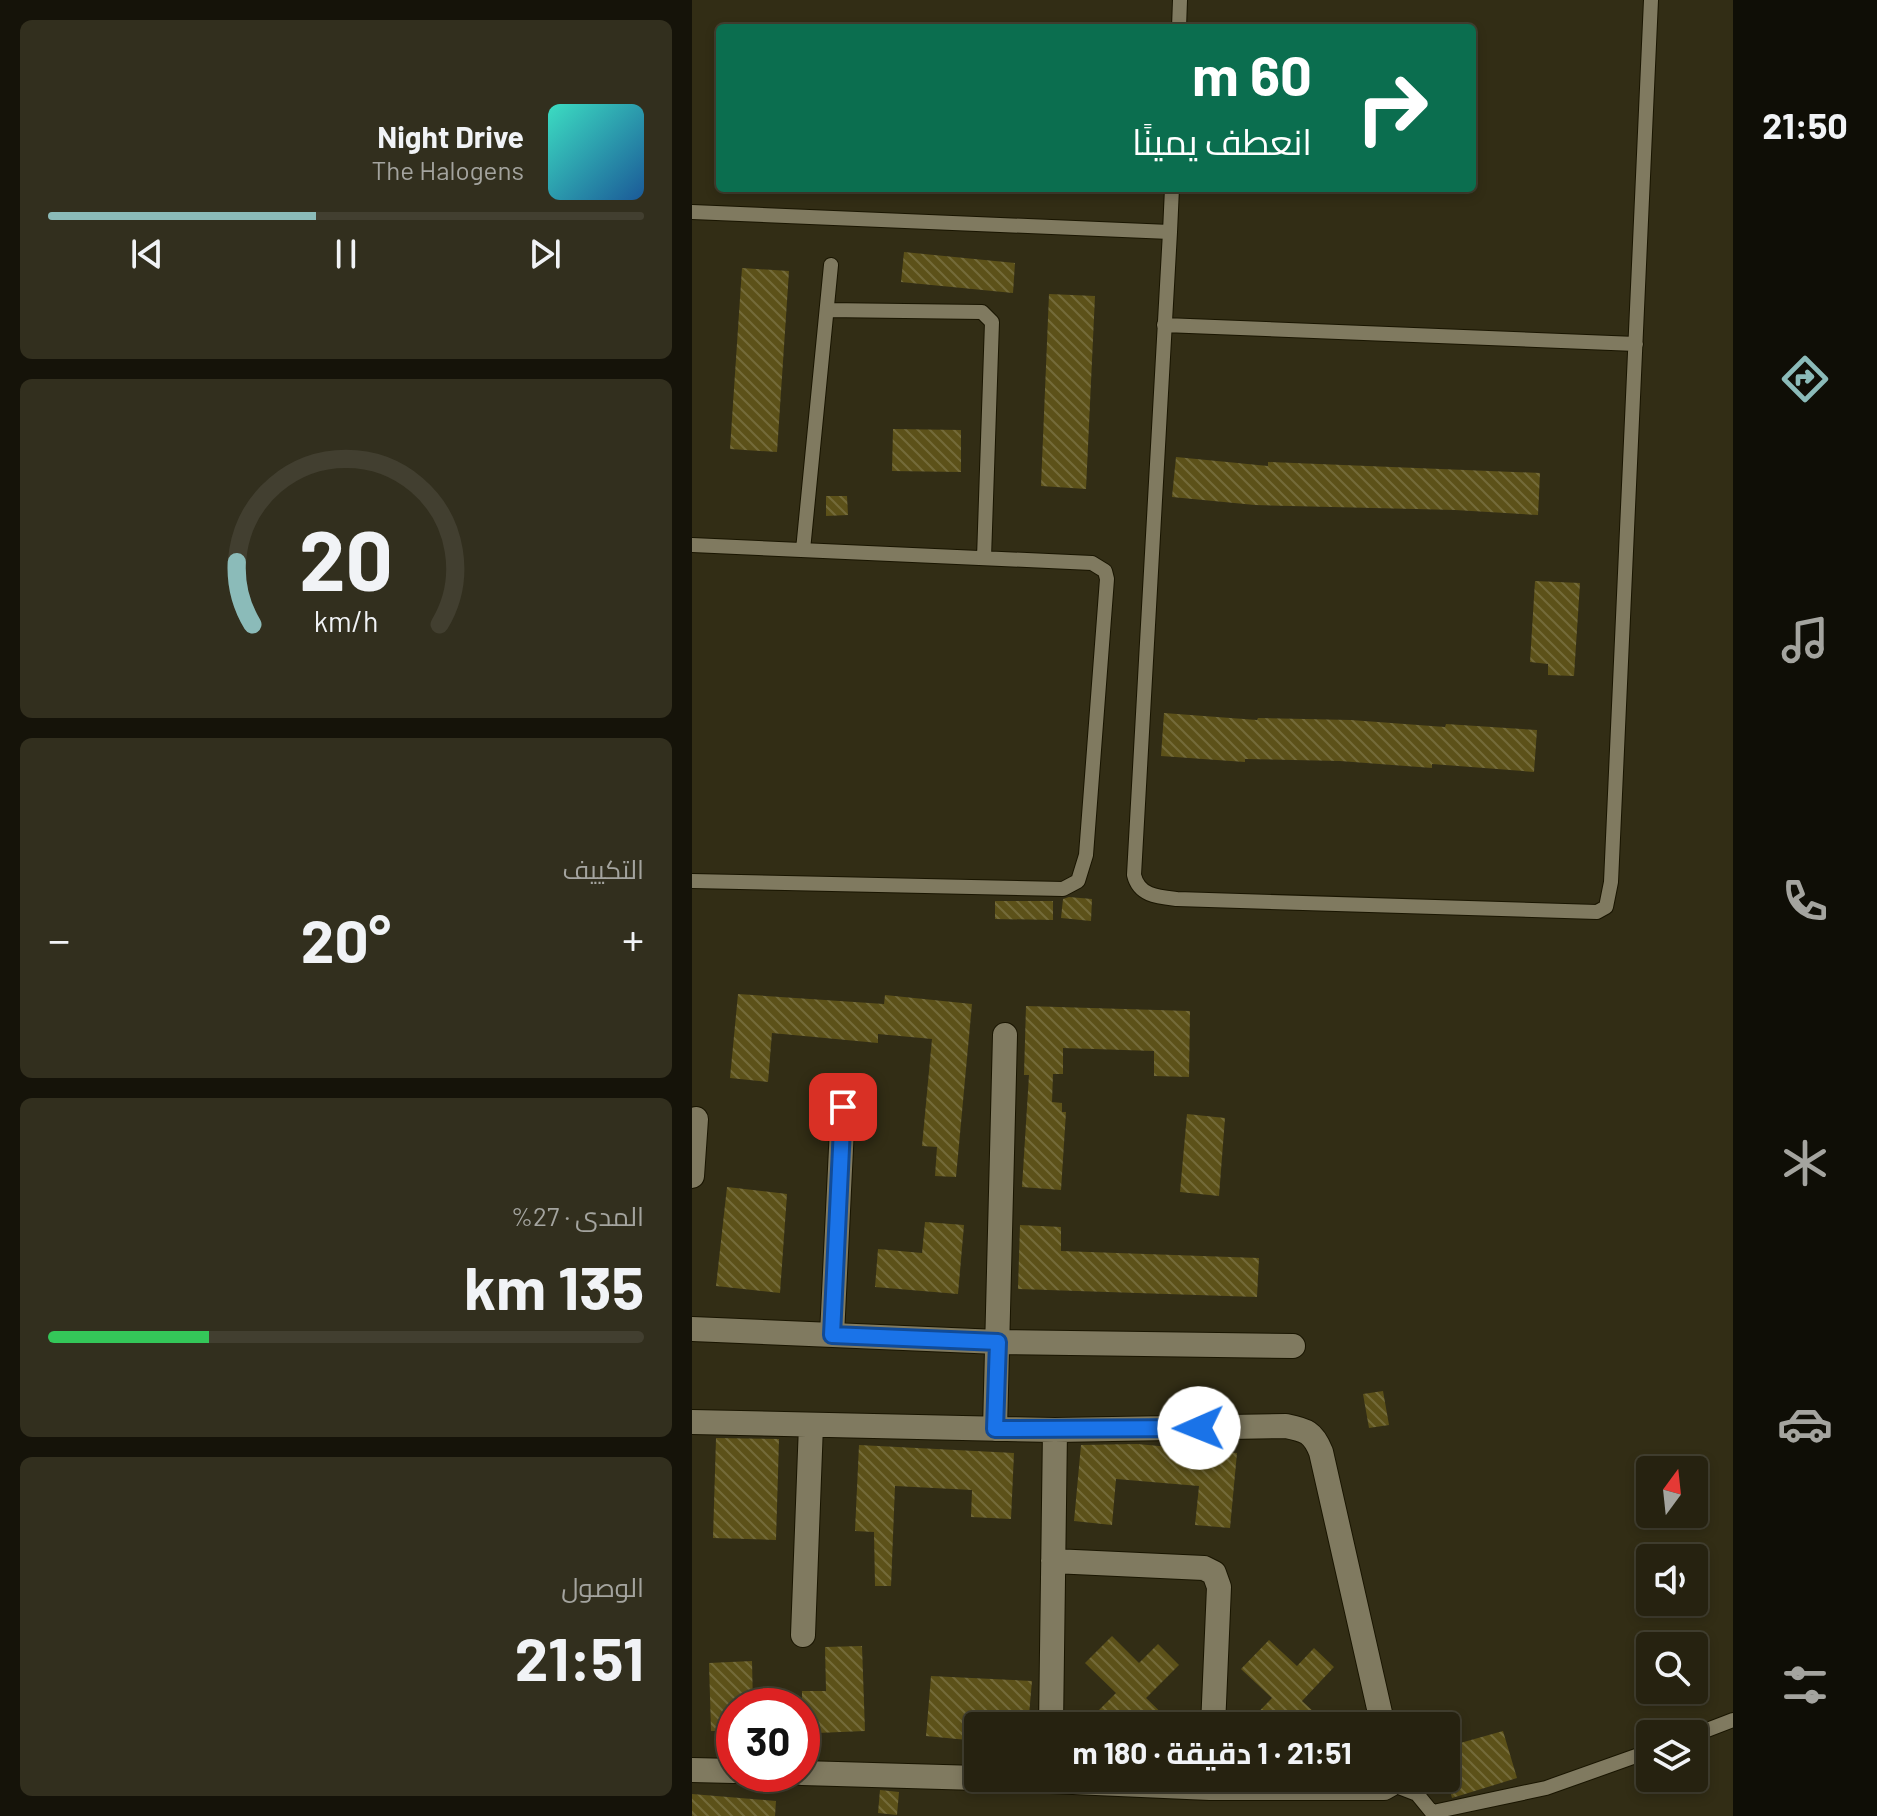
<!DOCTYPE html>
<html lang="ar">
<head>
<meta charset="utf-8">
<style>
	:root { --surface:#262210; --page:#322f1e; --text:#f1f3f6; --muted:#a4a49f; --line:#423f30; --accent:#8bbbb9 }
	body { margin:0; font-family:Barlow,Cairo,sans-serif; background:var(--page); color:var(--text); direction:rtl; height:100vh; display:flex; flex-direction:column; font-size:30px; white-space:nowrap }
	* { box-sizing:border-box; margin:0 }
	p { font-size:26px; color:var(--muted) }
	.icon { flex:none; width:44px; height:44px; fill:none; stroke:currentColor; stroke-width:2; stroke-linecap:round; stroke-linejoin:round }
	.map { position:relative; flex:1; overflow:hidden; direction:ltr }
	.side { display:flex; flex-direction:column; gap:20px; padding:20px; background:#151309; width:692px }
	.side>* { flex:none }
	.banner { position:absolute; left:24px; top:24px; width:760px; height:168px; border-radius:8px; box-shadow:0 4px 12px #0003,0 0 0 2px var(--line); direction:rtl; background:#0b6e4f; color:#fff; overflow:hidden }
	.needle { width:52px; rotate:15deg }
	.tools { position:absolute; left:944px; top:1456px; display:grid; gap:16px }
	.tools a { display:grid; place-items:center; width:72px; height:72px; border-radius:8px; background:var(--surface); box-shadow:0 4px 12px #0003,0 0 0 2px var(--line); font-size:40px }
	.speed { position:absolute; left:24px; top:1688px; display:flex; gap:16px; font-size:40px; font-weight:700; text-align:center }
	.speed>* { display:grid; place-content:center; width:104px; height:104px; border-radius:50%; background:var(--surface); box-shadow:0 4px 12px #0003,0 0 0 2px var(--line); line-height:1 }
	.speed .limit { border:12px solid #d22; background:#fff; color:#111 }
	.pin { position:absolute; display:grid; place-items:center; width:68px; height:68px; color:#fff; margin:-34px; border-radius:16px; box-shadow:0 4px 12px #0006 }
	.me { position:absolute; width:88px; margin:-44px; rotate:269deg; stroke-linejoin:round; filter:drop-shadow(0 0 6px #0008) }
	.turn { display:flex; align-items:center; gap:28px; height:168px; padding:0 32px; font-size:36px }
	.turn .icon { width:104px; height:104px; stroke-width:2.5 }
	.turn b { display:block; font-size:56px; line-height:68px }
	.big { font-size:60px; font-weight:700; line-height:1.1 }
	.side .widget { flex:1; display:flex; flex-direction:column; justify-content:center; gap:12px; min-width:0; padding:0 28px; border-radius:12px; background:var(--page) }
	.side .dial { align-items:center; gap:0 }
	.dial svg { height:208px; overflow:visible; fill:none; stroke:var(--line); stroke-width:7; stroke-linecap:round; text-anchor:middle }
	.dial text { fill:var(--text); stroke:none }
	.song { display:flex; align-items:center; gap:24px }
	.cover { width:96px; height:96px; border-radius:12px; background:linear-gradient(135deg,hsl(170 70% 55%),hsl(210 70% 35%)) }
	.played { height:8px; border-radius:4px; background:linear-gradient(90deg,var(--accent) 45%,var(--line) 45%) }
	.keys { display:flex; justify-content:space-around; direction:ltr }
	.heat { display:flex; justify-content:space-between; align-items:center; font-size:44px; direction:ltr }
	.charge { height:12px; border-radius:6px; background:linear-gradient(90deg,#34c759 27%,var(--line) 0) }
	.trip { position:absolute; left:272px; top:1712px; width:496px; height:80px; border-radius:8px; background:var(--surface); box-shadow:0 4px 12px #0003,0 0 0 2px var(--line); font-weight:700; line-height:80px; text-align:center; direction:rtl }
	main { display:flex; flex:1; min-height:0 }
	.tabs { display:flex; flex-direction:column; width:144px; justify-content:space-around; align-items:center; background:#0f0e06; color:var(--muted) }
	.tabs .icon { width:56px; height:56px }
	.tabs .selected { color:var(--accent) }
	.tabs b { font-size:36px; color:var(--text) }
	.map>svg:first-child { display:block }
</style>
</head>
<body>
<main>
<nav class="tabs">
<b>21:50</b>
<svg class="icon selected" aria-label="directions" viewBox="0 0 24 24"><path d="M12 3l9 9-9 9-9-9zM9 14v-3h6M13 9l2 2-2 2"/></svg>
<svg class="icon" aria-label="music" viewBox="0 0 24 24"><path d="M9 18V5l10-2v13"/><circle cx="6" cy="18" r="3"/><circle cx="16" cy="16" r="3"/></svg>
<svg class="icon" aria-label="phone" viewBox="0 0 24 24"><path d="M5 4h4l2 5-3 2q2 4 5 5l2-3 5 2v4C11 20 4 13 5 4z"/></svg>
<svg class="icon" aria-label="climate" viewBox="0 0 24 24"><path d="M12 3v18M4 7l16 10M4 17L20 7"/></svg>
<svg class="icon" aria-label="car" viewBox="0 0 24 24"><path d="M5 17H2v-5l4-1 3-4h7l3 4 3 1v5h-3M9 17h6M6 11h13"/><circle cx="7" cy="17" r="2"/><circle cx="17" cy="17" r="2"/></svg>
<svg class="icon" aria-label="filters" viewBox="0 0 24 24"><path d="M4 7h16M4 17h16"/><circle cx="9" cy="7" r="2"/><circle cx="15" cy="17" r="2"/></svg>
</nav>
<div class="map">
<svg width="1041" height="1816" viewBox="0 0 1041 1816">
	<defs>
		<pattern id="building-back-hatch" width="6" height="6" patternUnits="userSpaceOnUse" patternTransform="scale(2)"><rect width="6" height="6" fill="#5c5119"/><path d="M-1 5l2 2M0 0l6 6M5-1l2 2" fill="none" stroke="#746b3a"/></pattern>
	</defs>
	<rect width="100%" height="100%" fill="#322d15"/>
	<path fill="url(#building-back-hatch)" d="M 212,252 L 323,263 L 321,293 L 209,282 Z
		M 50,268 L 97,271 L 85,452 L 38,449 Z
		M 357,294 L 403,296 L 394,489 L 349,486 Z
		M 201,429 L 269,430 L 269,472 L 200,471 Z
		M 484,457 L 576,466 L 576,462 L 848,473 L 846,515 L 763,510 L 563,505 L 480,497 Z
		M 134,496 L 155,496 L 156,515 L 134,516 Z
		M 843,581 L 888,583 L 882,676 L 856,675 L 856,664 L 838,662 Z
		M 472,713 L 565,720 L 566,718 L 659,720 L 753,727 L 754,724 L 845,730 L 842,772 L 740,764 L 740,768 L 648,761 L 553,759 L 553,762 L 469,756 Z
		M 377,897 L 400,899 L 399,921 L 369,918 L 371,899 Z
		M 303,901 L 361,901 L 361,920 L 303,919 Z
		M 46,994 L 192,1004 L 193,995 L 280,1004 L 264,1177 L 243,1176 L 245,1147 L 230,1146 L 240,1039 L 186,1034 L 186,1043 L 80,1033 L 76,1082 L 38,1078 Z
		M 334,1006 L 498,1011 L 497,1077 L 462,1076 L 462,1051 L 371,1048 L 371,1074 L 361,1074 L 360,1102 L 370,1103 L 370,1112 L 374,1112 L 369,1190 L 330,1187 L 337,1075 L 332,1075 Z
		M 495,1114 L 533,1118 L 527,1196 L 488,1192 Z
		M 35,1187 L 95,1194 L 88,1293 L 24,1286 Z
		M 233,1222 L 272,1225 L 266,1294 L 183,1287 L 186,1249 L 230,1253 Z
		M 328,1225 L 369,1227 L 369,1251 L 567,1258 L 565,1297 L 326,1289 Z
		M 691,1391 L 697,1425 L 677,1428 L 671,1394 Z
		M 24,1438 L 87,1439 L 84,1540 L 21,1538 Z
		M 445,1444 L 545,1453 L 538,1528 L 503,1525 L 507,1486 L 424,1479 L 420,1525 L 382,1521 L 389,1445 Z
		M 167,1445 L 322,1453 L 319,1519 L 279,1517 L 280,1490 L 203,1486 L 199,1586 L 183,1586 L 182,1532 L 163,1531 Z
		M 420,1636 L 447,1663 L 466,1644 L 487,1665 L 454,1698 L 483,1726 L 391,1726 L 424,1693 L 393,1663 Z
		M 577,1640 L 605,1666 L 622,1648 L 642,1667 L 610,1701 L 637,1726 L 553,1726 L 580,1698 L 549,1669 Z
		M 170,1646 L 173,1731 L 125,1733 L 125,1728 L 110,1729 L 110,1691 L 134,1691 L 133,1647 Z
		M 60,1661 L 61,1706 L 42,1706 L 42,1731 L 19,1731 L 17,1663 Z
		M 239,1676 L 340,1681 L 336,1726 L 286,1726 L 286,1741 L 234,1736 Z
		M 811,1731 L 825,1778 L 760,1798 L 754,1777 L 754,1747 Z
		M 188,1790 L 207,1792 L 205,1815 L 186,1813 Z
		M 0,1794 L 84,1801 L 83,1816 L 0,1816 Z"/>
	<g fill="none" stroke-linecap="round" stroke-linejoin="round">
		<g stroke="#191500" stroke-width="16">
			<path id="service" d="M 487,28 L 488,0
				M 0,212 L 478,232 L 442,875 C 447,896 466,897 485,899 L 905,912 L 914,907 L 919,882 L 959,0
				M 478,232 L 480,188
				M 135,310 L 290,312 L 300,322 L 292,558
				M 472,325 L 944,344
				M 0,545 L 400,563 L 413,571 L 415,579 L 394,855 L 386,881 L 371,889 L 0,881
				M 111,550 L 139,265
				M 1002,1735 L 1041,1720
				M 699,1784 L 725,1794 L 743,1816
				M 741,1812 L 854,1788 L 958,1751"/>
		</g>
		<g stroke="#191500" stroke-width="26">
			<path id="minor" d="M 0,1176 L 4,1119
				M 0,1329 L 306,1342 L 601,1346
				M 140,1335 L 151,1107
				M 0,1422 L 363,1430 L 594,1426 C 614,1430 621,1432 629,1452 L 691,1726
				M 303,1429 L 313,1035
				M 361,1561 L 512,1568 L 522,1573 L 527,1587 L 521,1726
				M 111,1635 L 119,1425
				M 359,1726 L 363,1430
				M 0,1770 L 42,1771
				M 110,1773 L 286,1778
				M 288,1778 L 518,1788 L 692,1788 L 699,1784 L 700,1778"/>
		</g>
		<use href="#service" stroke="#807a60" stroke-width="14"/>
		<use href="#minor" stroke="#807a60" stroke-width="24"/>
	</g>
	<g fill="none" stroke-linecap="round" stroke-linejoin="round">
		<g stroke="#114b97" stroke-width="20">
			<path id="route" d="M 151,1107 L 140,1335 L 306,1342 L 303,1429 L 507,1428"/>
		</g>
		<use href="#route" stroke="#1a73e8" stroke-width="14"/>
	</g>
</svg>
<div class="tools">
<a><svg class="needle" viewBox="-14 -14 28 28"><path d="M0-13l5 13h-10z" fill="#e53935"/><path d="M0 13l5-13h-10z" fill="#a4a49f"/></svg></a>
<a><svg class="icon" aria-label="sound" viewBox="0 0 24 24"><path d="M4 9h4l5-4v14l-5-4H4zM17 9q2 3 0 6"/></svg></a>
<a><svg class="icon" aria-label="search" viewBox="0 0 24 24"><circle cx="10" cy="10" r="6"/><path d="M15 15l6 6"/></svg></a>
<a><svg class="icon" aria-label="layers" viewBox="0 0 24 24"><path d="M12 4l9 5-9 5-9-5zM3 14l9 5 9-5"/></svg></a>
</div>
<div class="speed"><div class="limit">30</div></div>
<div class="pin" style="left:151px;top:1107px;background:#d93025"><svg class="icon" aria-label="arrive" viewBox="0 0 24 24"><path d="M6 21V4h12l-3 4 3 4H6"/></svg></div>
<svg class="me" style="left:507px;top:1428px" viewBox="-20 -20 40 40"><circle r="19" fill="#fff"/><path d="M0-13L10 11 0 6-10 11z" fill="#1a73e8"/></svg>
<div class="trip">21:51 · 1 دقيقة · 180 m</div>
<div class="banner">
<div class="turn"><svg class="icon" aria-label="right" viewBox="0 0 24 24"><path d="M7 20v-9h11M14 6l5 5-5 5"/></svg><div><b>60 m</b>انعطف يمينًا</div></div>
</div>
</div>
<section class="side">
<div class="widget">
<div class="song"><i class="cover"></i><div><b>Night Drive</b><p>The Halogens</p></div></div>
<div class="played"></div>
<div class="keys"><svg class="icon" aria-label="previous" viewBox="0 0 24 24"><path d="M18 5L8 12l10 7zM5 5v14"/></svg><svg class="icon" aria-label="pause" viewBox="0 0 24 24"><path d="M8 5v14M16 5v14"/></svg><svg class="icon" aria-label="next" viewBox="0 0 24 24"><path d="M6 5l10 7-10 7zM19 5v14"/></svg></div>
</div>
<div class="widget dial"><svg viewBox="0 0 100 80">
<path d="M14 69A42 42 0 1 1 86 69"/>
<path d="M14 69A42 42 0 0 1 8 45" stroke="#8bbbb9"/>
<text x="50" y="56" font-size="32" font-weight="700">20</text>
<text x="50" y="72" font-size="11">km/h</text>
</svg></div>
<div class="widget"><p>التكييف</p>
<div class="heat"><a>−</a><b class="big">20°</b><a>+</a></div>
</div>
<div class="widget"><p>المدى · 27%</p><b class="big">135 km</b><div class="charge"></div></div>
<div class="widget"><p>الوصول</p><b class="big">21:51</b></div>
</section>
</main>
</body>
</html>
